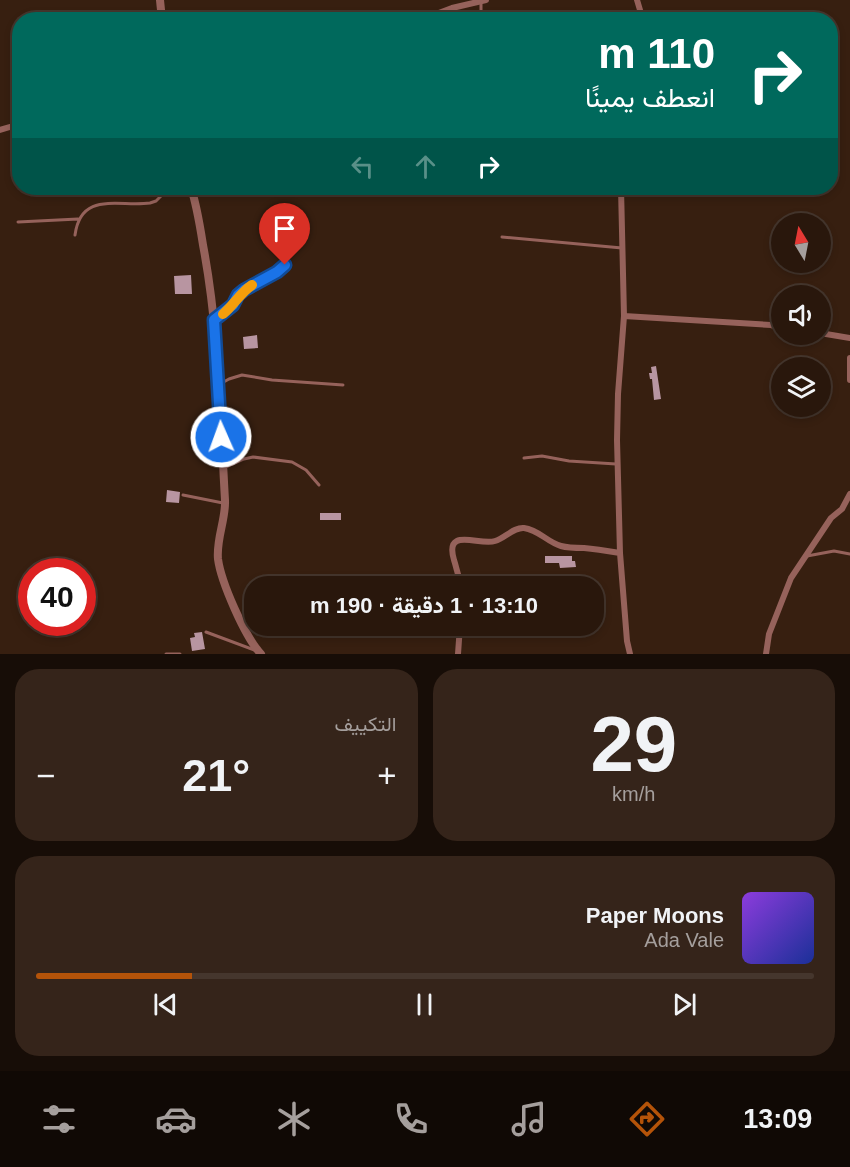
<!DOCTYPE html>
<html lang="ar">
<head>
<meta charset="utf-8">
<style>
	:root { --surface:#29170c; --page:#35241a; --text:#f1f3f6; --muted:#a59f9d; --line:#45362d; --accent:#b45309 }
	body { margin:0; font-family:Arial,Vazirmatn,sans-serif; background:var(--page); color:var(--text); direction:rtl; height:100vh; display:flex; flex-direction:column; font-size:22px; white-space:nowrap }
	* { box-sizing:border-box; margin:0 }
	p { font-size:20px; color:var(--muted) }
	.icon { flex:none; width:33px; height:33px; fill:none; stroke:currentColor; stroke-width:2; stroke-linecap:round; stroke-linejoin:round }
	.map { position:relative; height:654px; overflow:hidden; direction:ltr }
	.drawer { display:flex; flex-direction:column; gap:15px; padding:15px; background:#170d07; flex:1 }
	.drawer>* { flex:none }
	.top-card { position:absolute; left:12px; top:12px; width:826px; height:183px; border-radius:24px; box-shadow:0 3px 9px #0003,0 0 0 2px var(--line); direction:rtl; background:#00695c; color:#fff; overflow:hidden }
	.needle { width:39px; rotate:350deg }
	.controls { position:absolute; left:771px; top:213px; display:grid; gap:12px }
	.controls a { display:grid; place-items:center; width:60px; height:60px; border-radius:50%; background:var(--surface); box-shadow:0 3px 9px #0003,0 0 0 2px var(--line); font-size:30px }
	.speed { position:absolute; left:18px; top:558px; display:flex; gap:12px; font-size:30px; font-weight:700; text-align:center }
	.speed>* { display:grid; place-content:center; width:78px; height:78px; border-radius:50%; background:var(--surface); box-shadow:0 3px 9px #0003,0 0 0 2px var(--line); line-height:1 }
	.speed .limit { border:9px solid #d22; background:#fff; color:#111 }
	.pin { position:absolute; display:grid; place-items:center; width:51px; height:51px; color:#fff; margin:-62px -26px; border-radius:50% 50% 50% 0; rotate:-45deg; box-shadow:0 0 6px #0007 }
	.pin .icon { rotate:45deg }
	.me { position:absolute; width:66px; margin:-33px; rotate:358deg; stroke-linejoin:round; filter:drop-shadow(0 0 4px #0008) }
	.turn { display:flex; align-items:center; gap:21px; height:126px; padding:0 24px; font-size:27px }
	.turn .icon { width:78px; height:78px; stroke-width:2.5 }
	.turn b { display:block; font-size:42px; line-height:51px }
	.lanes { display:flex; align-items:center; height:57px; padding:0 24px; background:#0003; justify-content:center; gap:30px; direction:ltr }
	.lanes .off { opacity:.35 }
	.big { font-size:45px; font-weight:700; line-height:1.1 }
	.drawer .tile { flex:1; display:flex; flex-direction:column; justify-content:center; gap:9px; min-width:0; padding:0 21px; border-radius:24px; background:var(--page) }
	.drawer .dial { align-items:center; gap:0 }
	.dial b { font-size:78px; line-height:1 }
	.song { display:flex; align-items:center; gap:18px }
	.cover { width:72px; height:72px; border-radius:9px; background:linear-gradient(135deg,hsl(270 70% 55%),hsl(230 70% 35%)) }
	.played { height:6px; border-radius:3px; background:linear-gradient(90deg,var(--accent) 20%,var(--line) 20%) }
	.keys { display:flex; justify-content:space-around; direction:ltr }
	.heat { display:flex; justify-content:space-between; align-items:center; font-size:33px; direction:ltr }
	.drawer .tiles { flex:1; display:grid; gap:15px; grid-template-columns:1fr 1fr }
	.tile:last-child { grid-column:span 2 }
	.trip { position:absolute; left:244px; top:576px; width:360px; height:60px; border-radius:24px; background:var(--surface); box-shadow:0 3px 9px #0003,0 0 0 2px var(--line); font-weight:700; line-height:60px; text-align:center; direction:rtl }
	.menu { display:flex; height:96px; justify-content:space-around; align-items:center; background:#100905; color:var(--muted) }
	.menu .icon { width:42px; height:42px }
	.menu .on { color:var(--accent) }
	.menu b { font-size:27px; color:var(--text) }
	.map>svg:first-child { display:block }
</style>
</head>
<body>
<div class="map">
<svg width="850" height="654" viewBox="0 0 850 654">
	<rect width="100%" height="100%" fill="#371f10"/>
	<path fill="#b895a1" d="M 191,275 L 192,294 L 175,294 L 174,276 Z
		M 257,335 L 258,348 L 244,349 L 243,337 Z
		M 656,366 L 661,399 L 654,400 L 652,379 L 650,379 L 649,373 L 652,373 L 651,367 Z
		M 167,490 L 180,492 L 179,503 L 166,502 Z
		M 320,513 L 341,513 L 341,520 L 320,520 Z
		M 545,556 L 572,556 L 572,561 L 575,561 L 576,567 L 560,568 L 559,563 L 545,563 Z
		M 202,632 L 205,649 L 192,651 L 190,638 L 195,637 L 194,633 Z"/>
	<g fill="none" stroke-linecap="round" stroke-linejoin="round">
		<path stroke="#96625b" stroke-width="3" d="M 643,16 L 649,20
			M 136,20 L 161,18
			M 481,20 L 481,3
			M 18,222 L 78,219
			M 75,235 C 81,191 118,207 150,203 L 156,201 L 169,188
			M 502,237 L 622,248
			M 216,319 L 233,305 L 241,292 L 277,272 L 285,265
			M 220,384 L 229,379 L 242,375 L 272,380 L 343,385
			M 524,458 L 542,456 L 569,461 L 616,464
			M 224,468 L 244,459 L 253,457 L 292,462 L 306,470 L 319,485
			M 183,495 L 223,503
			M 807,556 L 834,551 L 850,554
			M 206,632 L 257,651
			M 166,654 L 180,654"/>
		<path stroke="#96625b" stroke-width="6" d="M 637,0 L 643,20
			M 420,20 L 452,8 L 486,0
			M 0,130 L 20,124
			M 621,188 L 624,316 L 618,394 L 617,440 L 620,553 L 627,641 L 630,654
			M 624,316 L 771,325 L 782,328
			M 820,333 L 850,338
			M 850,358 L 850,380
			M 463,586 C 458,579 457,569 454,560 C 444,526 479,546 495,541 C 505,538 514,527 524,528 C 539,530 547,542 561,546 C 568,548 576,548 584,548 C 596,549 608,551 620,553
			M 458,654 L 460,626
			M 766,654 L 769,634 L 791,578 L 831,518 L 842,509 L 850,494"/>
		<path stroke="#96625b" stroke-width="8" d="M 160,0 L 162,20
			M 191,188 C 197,206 200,226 203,245 C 219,329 220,415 225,500 C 226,519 216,539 218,559 C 221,582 245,637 261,654"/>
	</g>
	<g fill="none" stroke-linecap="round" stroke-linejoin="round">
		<g stroke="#114b97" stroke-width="15">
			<path id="route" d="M 221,437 L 214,320 L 233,305 L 238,295 L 244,290 L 277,272 L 285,265"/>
		</g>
		<use href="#route" stroke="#1a73e8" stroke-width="10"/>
		<path stroke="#f59e0b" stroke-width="10" d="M 223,314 C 234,305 240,293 252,285"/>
	</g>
</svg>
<div class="controls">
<a><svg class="needle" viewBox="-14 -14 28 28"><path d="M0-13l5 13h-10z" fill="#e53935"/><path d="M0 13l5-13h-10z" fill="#a59f9d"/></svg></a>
<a><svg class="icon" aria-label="sound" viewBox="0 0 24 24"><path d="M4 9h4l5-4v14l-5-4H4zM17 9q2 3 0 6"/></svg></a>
<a><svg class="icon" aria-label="layers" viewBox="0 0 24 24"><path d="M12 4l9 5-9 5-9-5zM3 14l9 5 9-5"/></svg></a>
</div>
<div class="speed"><div class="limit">40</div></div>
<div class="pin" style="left:285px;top:265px;background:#d93025"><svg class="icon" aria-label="arrive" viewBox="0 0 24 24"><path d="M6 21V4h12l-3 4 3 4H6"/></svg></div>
<svg class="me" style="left:221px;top:437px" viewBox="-20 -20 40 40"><circle r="17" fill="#1a73e8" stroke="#fff" stroke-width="3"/><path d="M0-11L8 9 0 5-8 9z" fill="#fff"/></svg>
<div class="trip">13:10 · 1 دقيقة · 190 m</div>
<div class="top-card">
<div class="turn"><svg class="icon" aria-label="right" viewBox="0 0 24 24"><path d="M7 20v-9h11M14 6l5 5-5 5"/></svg><div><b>110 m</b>انعطف يمينًا</div></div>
<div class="lanes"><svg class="icon off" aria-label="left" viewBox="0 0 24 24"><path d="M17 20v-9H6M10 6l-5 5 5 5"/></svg><svg class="icon off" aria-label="ahead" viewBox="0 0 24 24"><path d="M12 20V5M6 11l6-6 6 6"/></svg><svg class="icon" aria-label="right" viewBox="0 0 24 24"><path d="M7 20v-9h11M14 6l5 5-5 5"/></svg></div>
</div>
</div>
<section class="drawer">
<div class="tiles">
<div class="tile dial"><b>29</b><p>km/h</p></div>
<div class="tile"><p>التكييف</p>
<div class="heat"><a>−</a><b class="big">21°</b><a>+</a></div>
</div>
<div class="tile">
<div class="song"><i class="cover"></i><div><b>Paper Moons</b><p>Ada Vale</p></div></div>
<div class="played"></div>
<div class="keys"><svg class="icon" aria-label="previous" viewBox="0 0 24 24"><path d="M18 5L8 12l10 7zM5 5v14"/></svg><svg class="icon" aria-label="pause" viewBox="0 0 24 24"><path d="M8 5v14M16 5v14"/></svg><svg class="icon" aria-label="next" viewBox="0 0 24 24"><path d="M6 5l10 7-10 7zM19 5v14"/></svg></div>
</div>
</div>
</section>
<nav class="menu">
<b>13:09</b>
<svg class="icon on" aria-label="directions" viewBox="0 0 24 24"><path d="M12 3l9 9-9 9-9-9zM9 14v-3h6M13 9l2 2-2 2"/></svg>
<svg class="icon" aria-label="music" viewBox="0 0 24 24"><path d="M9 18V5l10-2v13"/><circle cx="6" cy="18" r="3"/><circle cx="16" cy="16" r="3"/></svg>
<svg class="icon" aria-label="phone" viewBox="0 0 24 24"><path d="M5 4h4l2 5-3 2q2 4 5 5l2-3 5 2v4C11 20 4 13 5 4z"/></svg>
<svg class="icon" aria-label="climate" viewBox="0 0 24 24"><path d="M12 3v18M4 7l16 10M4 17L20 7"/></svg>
<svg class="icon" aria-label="car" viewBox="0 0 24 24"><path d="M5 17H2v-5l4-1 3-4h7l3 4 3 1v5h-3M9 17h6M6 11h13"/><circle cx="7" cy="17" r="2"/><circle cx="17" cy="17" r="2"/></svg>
<svg class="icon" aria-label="filters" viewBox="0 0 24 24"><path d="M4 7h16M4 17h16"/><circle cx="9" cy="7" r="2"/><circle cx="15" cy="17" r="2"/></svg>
</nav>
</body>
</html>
